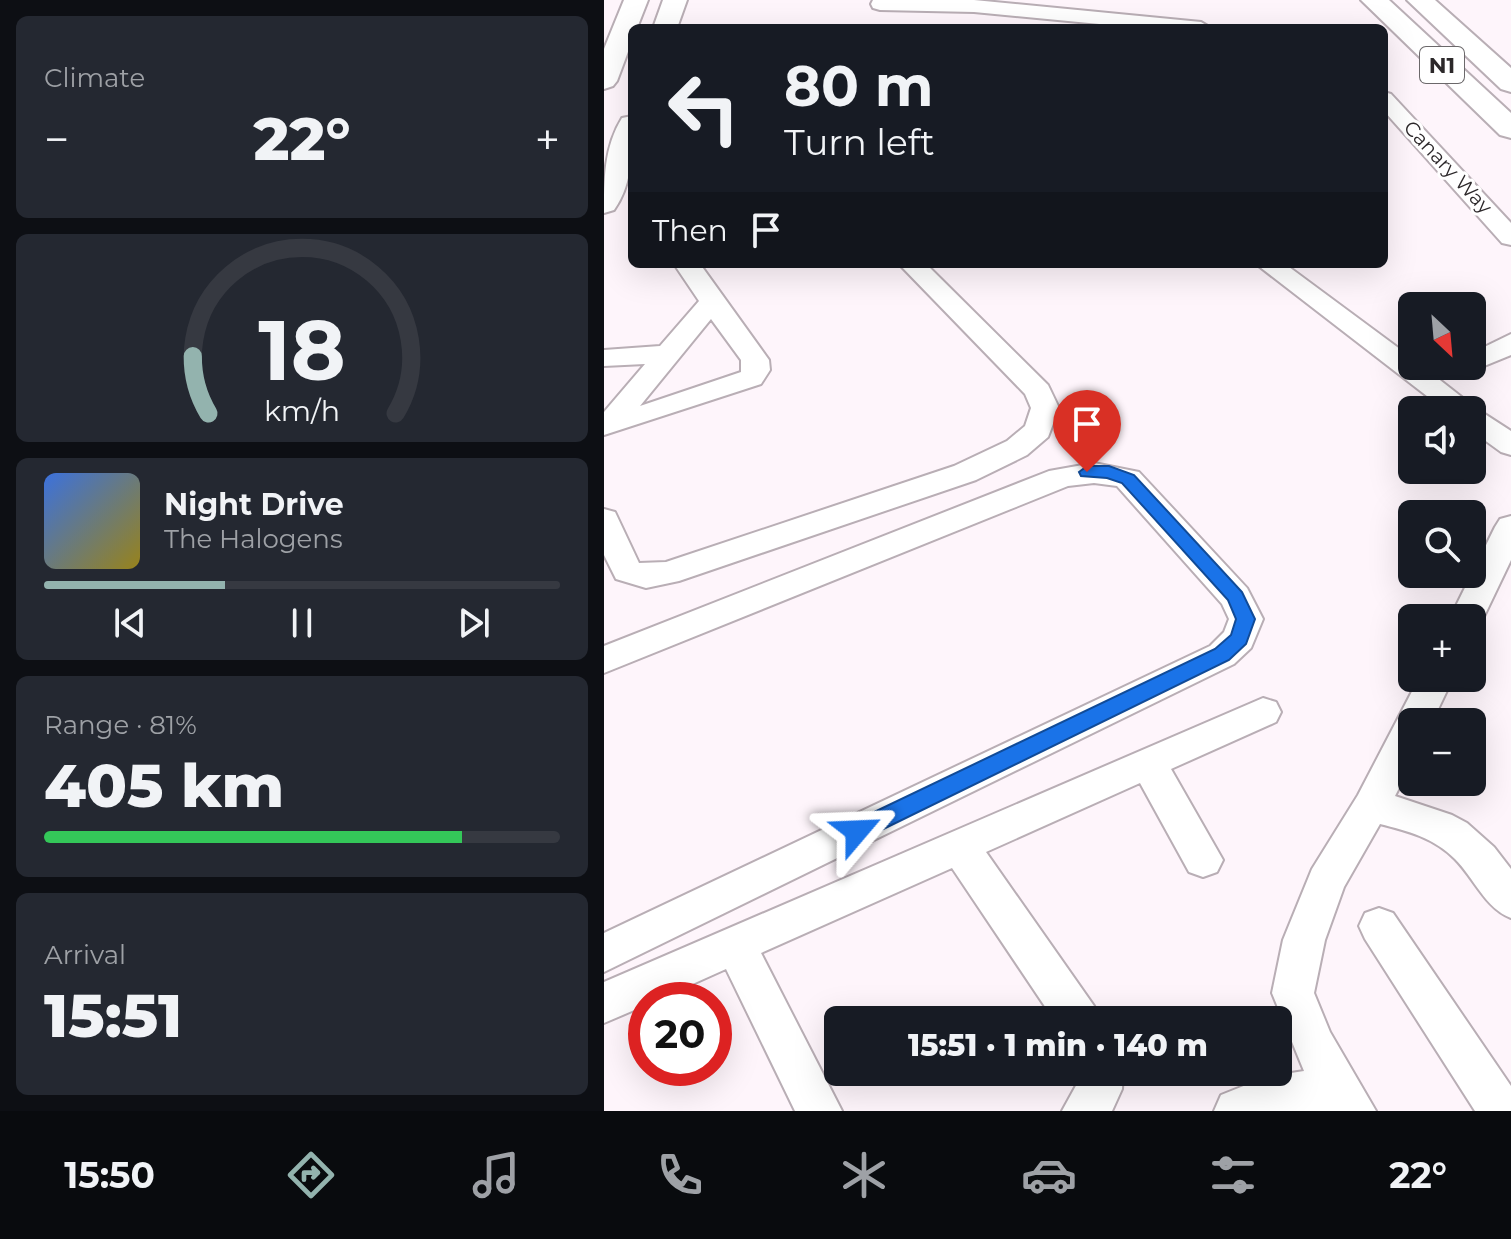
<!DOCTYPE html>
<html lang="en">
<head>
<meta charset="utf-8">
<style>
	:root { --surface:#171b24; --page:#242831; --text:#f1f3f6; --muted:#9ea1a6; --line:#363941; --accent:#93b3ae }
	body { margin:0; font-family:Montserrat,sans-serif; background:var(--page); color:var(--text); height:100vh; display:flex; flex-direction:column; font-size:30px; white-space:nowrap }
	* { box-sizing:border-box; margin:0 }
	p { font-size:26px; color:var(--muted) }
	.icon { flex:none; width:44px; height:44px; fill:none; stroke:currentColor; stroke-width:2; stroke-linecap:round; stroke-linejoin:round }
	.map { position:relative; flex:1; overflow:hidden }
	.panel { display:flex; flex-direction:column; gap:16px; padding:16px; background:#0d0f14; width:604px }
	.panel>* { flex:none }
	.banner { position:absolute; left:24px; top:24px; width:760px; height:244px; border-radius:12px; box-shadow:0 8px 32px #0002; background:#171b24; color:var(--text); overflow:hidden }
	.needle { width:52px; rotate:154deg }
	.tools { position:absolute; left:794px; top:292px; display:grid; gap:16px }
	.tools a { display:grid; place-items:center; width:88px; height:88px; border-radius:12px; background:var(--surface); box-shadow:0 8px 32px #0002; font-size:40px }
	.speed { position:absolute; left:24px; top:982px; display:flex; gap:16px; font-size:40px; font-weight:700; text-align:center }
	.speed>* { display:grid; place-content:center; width:104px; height:104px; border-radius:50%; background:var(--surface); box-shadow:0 8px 32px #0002; line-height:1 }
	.speed .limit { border:12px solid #d22; background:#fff; color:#111 }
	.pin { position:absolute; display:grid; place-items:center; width:68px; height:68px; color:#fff; margin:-82px -34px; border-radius:50% 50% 50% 0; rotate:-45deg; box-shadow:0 0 8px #0007 }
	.pin .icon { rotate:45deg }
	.me { position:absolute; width:88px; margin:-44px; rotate:64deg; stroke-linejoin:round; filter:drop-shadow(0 0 6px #0008) }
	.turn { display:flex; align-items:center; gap:28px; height:168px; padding:0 24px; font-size:36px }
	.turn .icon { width:104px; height:104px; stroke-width:2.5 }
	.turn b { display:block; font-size:56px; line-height:68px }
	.then { display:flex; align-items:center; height:76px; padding:0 24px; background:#0003; gap:16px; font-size:30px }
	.big { font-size:60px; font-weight:800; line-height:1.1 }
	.panel .tile { flex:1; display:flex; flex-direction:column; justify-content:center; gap:12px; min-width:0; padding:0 28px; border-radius:12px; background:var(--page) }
	.panel .dial { align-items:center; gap:0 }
	.dial svg { height:208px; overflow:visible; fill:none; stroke:var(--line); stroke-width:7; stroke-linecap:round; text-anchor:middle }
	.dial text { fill:var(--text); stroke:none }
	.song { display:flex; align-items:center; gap:24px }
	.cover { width:96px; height:96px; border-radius:12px; background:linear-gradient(135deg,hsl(220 70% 55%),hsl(50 70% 35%)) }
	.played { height:8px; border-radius:4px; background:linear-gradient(90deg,var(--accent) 35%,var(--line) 35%) }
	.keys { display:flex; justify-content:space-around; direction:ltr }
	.heat { display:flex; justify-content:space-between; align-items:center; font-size:44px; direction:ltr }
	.charge { height:12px; border-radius:6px; background:linear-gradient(90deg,#34c759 81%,var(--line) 0) }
	.trip { position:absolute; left:220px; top:1006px; width:468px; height:80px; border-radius:12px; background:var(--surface); box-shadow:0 8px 32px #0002; font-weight:800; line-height:80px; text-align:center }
	.menu { display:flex; height:128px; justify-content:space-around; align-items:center; background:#090b0e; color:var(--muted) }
	.menu .icon { width:56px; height:56px }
	.menu .on { color:var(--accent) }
	.menu b { font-size:36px; color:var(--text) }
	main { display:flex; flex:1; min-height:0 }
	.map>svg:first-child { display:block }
</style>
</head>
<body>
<main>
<section class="panel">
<div class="tile"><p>Climate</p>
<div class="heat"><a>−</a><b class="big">22°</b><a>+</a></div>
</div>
<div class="tile dial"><svg viewBox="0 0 100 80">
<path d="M14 69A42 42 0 1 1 86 69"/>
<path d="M14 69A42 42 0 0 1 8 47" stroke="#93b3ae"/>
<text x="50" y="56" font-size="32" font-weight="700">18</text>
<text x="50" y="72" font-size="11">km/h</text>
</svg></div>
<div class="tile">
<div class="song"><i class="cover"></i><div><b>Night Drive</b><p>The Halogens</p></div></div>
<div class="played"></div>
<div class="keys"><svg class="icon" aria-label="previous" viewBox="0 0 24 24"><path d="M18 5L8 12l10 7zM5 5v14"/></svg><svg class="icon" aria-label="pause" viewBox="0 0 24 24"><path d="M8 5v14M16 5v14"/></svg><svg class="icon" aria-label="next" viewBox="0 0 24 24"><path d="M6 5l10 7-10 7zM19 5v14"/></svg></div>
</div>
<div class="tile"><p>Range · 81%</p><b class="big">405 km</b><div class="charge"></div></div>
<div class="tile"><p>Arrival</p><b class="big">15:51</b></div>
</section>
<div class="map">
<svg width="907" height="1111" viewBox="0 0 907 1111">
	<rect width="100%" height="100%" fill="#fef5fb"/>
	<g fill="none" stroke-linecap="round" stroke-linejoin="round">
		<g stroke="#b9aeb5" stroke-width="4">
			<path id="minor" d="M 269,0 L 370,0 L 597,22 L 607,28 L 537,28 L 370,12 L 276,10 L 269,8 L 267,4 Z
				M 780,92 L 787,94 L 907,223 L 907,245 L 898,243 L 780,111 Z
				M 70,264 L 96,264 L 165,360 L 166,370 L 157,384 L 0,435 L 0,412 L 41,364 L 0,366 L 0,350 L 56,346 L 95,301 ZM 107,319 L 137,360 L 137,372 L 36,406 Z
				M 295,264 L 322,264 L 444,385 L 455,408 L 444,437 L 423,455 L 372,480 L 75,581 L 42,588 L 12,579 L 0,555 L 0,509 L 11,512 L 35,563 L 62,562 L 350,466 L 403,441 L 421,426 L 427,408 L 421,394 Z
				M 652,264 L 681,264 L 808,358 L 808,366 L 818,366 L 873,409 L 907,431 L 907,455 L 897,452 L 868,431 L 868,410 L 841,410 Z
				M 907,334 L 907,355 L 868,371 L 856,366 L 868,366 L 868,353 Z
				M 490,463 L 535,472 L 643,588 L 659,619 L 647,648 L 630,664 L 0,972 L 0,933 L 606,646 L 620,632 L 625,619 L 618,604 L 513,486 L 490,483 L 464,486 L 0,673 L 0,646 L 445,471 Z
				M 907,516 L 907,560 L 875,627 L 868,629 L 868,618 L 846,618 L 891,527 L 896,519 Z
				M 815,678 L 849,678 L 828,722 L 808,722 L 808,762 L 791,796 L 848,815 L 863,823 L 890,847 L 907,869 L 907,918 C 882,909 870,878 851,859 C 830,838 804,831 776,824 L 740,887 L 721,940 L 710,993 L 726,1032 L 772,1111 L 610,1111 L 617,1095 L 662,1077 L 700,1071 L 668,993 L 679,940 L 708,869 L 754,795 Z
				M 659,698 L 672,702 L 677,712 L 672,722 L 567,769 L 619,860 L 613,872 L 599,877 L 585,872 L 536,783 L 382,852 L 490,1006 L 497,1020 L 450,1020 L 348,868 L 157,953 L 238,1111 L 191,1111 L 122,969 L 53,1000 L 42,1000 L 42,1005 L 0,1023 L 0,982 Z
				M 775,908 L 789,913 L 907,1086 L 907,1111 L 871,1111 L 761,939 L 755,926 L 761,913 Z
				M 475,1072 L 519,1072 L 518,1089 L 508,1111 L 458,1111 L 474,1082 Z"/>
		</g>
		<g stroke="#b9aeb5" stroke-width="4">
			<path id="major" d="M 20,0 L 44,0 L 33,28 L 28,28 L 28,41 L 13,81 L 9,86 L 0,89 L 0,49 Z
				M 59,0 L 83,0 L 73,28 L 49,28 Z
				M 28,116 C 28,148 30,182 10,210 L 0,213 C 0,180 0,147 18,118 Z"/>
		</g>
		<g stroke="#b9aeb5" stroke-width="4">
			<path id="highway" d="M 757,0 L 785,0 L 907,113 L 907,138 L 896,135 Z
				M 803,0 L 831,0 L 907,68 L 907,92 L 897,89 Z"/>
		</g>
		<use href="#minor" fill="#fff" fill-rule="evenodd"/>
		<use href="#major" fill="#fff" fill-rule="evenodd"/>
		<use href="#highway" fill="#fff" fill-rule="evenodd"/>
	</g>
	<path fill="#1a73e8" stroke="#114b97" stroke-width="2" d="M 483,466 L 505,466 L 530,475 L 638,592 L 651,619 L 642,644 L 625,660 L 261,838 L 253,840 L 245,838 L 242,831 L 245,824 L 611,649 L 627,635 L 632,619 L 624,600 L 518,483 L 503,478 L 477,476 L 475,472 Z"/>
	<g text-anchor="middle" stroke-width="6" stroke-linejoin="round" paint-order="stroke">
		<g font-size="20" fill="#2c282a" stroke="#fff">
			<text transform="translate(844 167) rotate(47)" y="7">Canary Way</text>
		</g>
		<rect fill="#fff" stroke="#6b686a" stroke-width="2" x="816" y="47" width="44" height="36" rx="6"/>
		<g font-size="22" font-weight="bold" fill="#2c282a">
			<text x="838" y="73">N1</text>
		</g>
	</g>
</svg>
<div class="tools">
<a><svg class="needle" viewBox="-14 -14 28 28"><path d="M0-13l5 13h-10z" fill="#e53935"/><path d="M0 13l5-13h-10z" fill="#9ea1a6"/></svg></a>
<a><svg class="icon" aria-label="sound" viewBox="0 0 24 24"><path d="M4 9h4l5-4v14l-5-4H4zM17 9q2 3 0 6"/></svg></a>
<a><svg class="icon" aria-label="search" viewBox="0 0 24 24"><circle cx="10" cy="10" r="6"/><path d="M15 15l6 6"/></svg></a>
<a>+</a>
<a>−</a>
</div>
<div class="speed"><div class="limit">20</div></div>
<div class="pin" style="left:483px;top:472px;background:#d93025"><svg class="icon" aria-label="arrive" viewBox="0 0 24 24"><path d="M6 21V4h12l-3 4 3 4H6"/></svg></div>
<svg class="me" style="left:253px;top:831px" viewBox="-20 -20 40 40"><path d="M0-17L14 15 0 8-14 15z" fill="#1a73e8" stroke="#fff" stroke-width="4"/></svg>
<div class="trip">15:51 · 1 min · 140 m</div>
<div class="banner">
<div class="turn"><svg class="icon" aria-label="left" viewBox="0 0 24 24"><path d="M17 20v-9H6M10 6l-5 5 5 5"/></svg><div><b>80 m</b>Turn left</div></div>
<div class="then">Then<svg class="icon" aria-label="arrive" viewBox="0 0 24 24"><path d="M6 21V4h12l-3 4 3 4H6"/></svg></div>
</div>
</div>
</main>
<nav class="menu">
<b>15:50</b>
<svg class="icon on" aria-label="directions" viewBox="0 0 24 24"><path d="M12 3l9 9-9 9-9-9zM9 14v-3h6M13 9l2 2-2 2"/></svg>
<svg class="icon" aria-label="music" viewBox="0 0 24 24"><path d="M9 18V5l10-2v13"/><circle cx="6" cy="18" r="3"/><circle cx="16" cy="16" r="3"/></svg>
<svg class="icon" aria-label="phone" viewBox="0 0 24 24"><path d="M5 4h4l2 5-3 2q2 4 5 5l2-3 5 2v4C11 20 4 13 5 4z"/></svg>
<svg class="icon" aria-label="climate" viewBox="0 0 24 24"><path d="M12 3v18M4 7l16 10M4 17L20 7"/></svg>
<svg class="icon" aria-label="car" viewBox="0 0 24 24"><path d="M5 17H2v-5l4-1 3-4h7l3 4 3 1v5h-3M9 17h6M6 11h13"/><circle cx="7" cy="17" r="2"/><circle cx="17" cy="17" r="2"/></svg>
<svg class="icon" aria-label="filters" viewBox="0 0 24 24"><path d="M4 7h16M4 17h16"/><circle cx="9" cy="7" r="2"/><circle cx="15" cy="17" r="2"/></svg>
<b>22°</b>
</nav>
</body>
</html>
